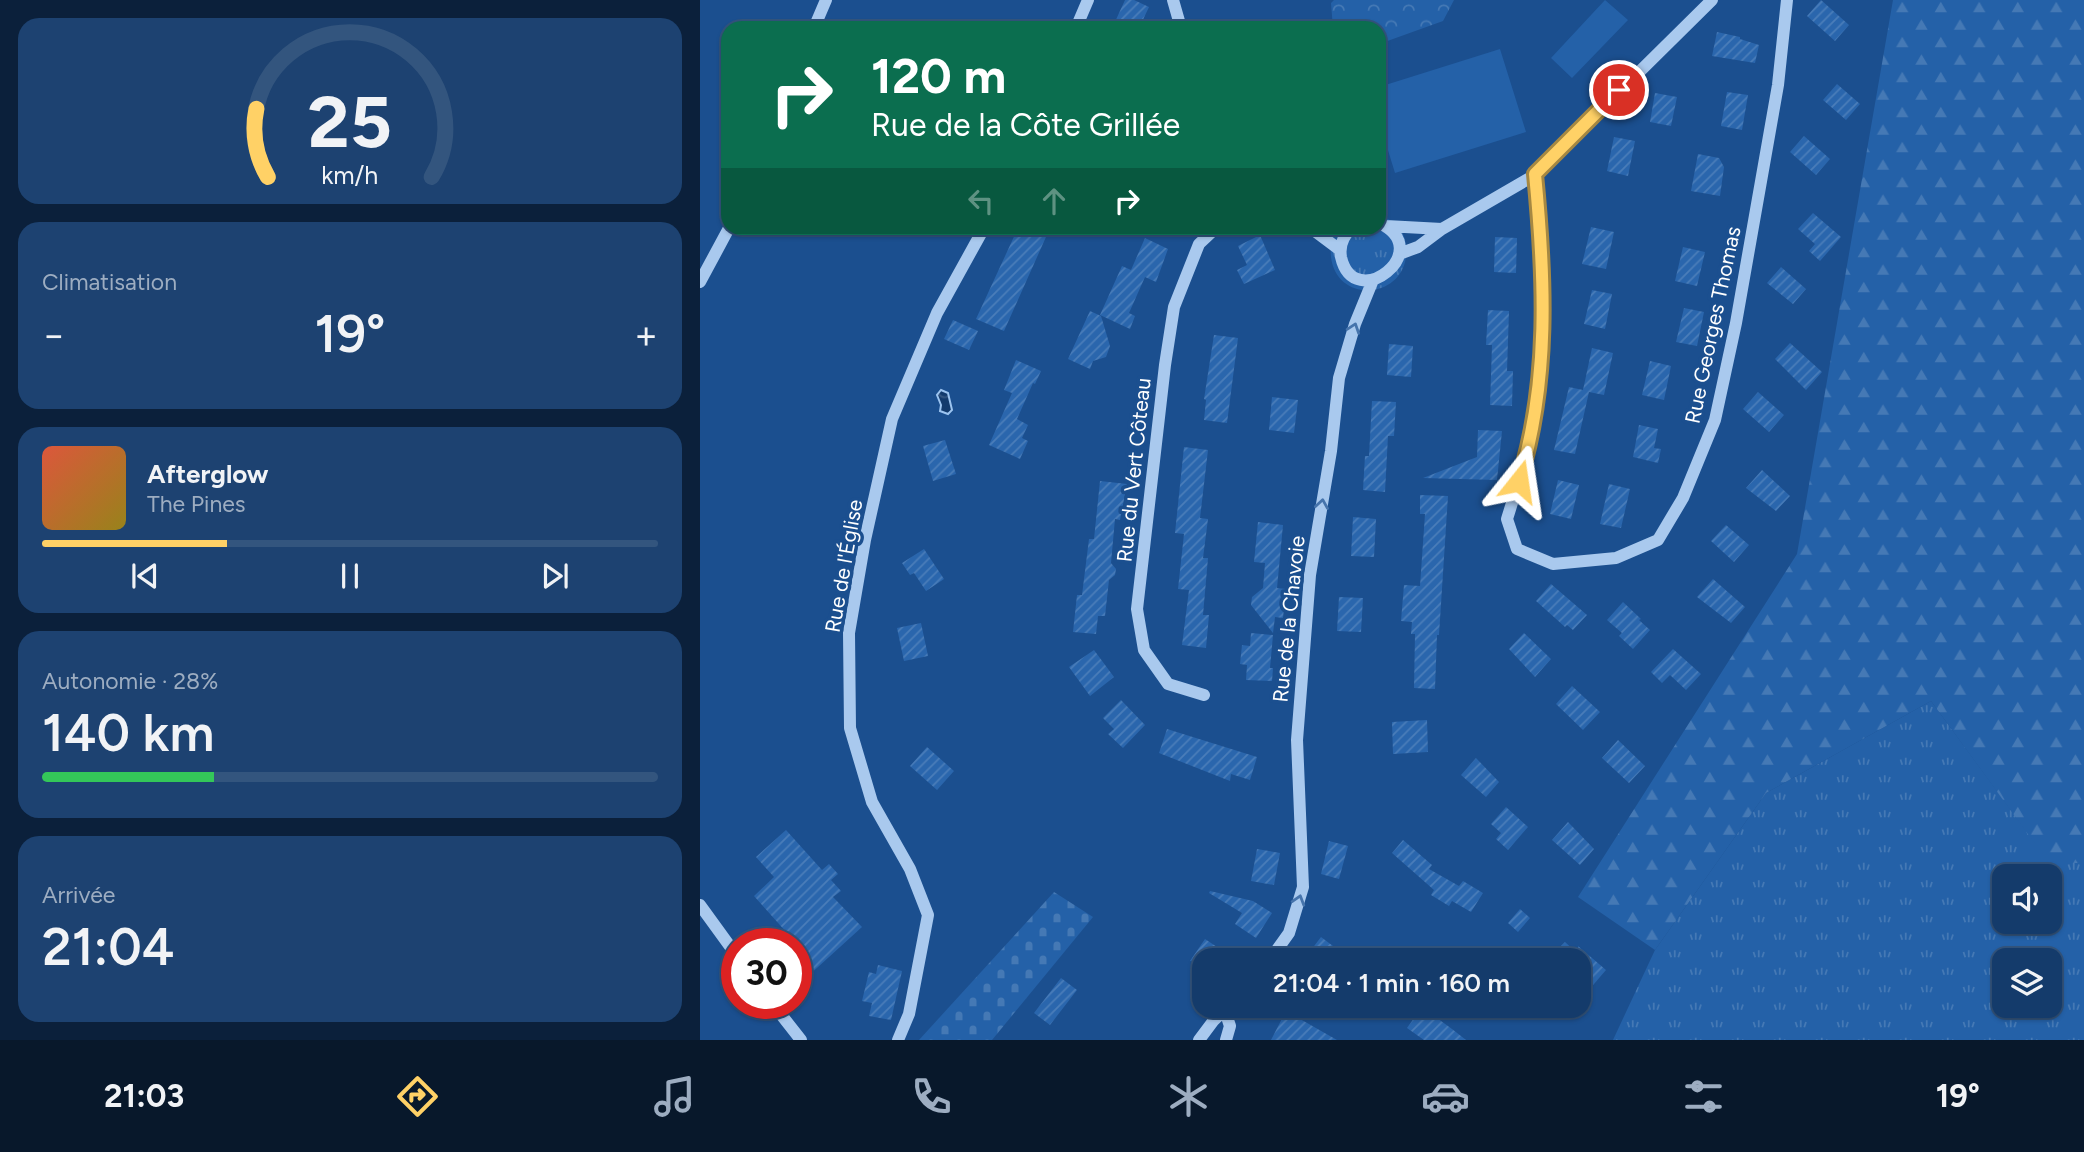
<!DOCTYPE html>
<html lang="fr">
<head>
<meta charset="utf-8">
<style>
	:root { --surface:#143b6b; --page:#1d4271; --text:#f1f3f6; --muted:#9dadc1; --line:#33557e; --accent:#ffd166 }
	body { margin:0; font-family:Figtree,sans-serif; background:var(--page); color:var(--text); height:100vh; display:flex; flex-direction:column; font-size:26px; white-space:nowrap }
	* { box-sizing:border-box; margin:0 }
	p { font-size:23px; color:var(--muted) }
	.icon { flex:none; width:38px; height:38px; fill:none; stroke:currentColor; stroke-width:2; stroke-linecap:round; stroke-linejoin:round }
	.map { position:relative; flex:1; overflow:hidden }
	.panel { display:flex; flex-direction:column; gap:18px; padding:18px; background:#0b203b; width:700px }
	.panel>* { flex:none }
	.banner { position:absolute; left:21px; top:21px; width:665px; height:214px; border-radius:21px; box-shadow:0 2px 5px #0004,0 0 0 2px var(--line); background:#0b6e4f; color:#fff; overflow:hidden }
	.buttons { position:absolute; left:1292px; top:864px; display:grid; gap:14px }
	.buttons a { display:grid; place-items:center; width:70px; height:70px; border-radius:14px; background:var(--surface); box-shadow:0 2px 5px #0004,0 0 0 2px var(--line); font-size:35px }
	.speed { position:absolute; left:21px; top:928px; display:flex; gap:14px; font-size:35px; font-weight:700; text-align:center }
	.speed>* { display:grid; place-content:center; width:91px; height:91px; border-radius:50%; background:var(--surface); box-shadow:0 2px 5px #0004,0 0 0 2px var(--line); line-height:1 }
	.speed .limit { border:10px solid #d22; background:#fff; color:#111 }
	.pin { position:absolute; display:grid; place-items:center; width:60px; height:60px; color:#fff; margin:-30px; border:4px solid #fff; border-radius:50%; box-shadow:0 2px 7px #0007 }
	.me { position:absolute; width:77px; margin:-38px; rotate:15deg; stroke-linejoin:round; filter:drop-shadow(0 0 5px #0008) }
	.turn { display:flex; align-items:center; gap:24px; height:147px; padding:0 35px; font-size:32px }
	.turn .icon { width:91px; height:91px; stroke-width:2.5 }
	.turn b { display:block; font-size:49px; line-height:60px }
	.lanes { display:flex; align-items:center; height:66px; padding:0 35px; background:#0003; justify-content:center; gap:35px; direction:ltr }
	.lanes .off { opacity:.35 }
	.big { font-size:52px; font-weight:600; line-height:1.1 }
	.panel .widget { flex:1; display:flex; flex-direction:column; justify-content:center; gap:10px; min-width:0; padding:0 24px; border-radius:21px; background:var(--page) }
	.panel .dial { align-items:center; gap:0 }
	.dial svg { height:182px; overflow:visible; fill:none; stroke:var(--line); stroke-width:7; stroke-linecap:round; text-anchor:middle }
	.dial text { fill:var(--text); stroke:none }
	.song { display:flex; align-items:center; gap:21px }
	.cover { width:84px; height:84px; border-radius:10px; background:linear-gradient(135deg,hsl(10 70% 55%),hsl(50 70% 35%)) }
	.played { height:7px; border-radius:4px; background:linear-gradient(90deg,var(--accent) 30%,var(--line) 30%) }
	.keys { display:flex; justify-content:space-around; direction:ltr }
	.heat { display:flex; justify-content:space-between; align-items:center; font-size:38px; direction:ltr }
	.charge { height:10px; border-radius:5px; background:linear-gradient(90deg,#34c759 28%,var(--line) 0) }
	.trip { position:absolute; left:492px; top:948px; width:399px; height:70px; border-radius:21px; background:var(--surface); box-shadow:0 2px 5px #0004,0 0 0 2px var(--line); font-weight:600; line-height:70px; text-align:center }
	.tabs { display:flex; height:112px; justify-content:space-around; align-items:center; background:#08182b; color:var(--muted) }
	.tabs .icon { width:49px; height:49px }
	.tabs .current { color:var(--accent) }
	.tabs b { font-size:32px; color:var(--text) }
	main { display:flex; flex:1; min-height:0 }
	.map>svg:first-child { display:block }
</style>
</head>
<body>
<main>
<section class="panel">
<div class="widget dial"><svg viewBox="0 0 100 80">
<path d="M14 69A42 42 0 1 1 86 69"/>
<path d="M14 69A42 42 0 0 1 9 39" stroke="#ffd166"/>
<text x="50" y="56" font-size="32" font-weight="700">25</text>
<text x="50" y="72" font-size="11">km/h</text>
</svg></div>
<div class="widget"><p>Climatisation</p>
<div class="heat"><a>−</a><b class="big">19°</b><a>+</a></div>
</div>
<div class="widget">
<div class="song"><i class="cover"></i><div><b>Afterglow</b><p>The Pines</p></div></div>
<div class="played"></div>
<div class="keys"><svg class="icon" aria-label="previous" viewBox="0 0 24 24"><path d="M18 5L8 12l10 7zM5 5v14"/></svg><svg class="icon" aria-label="pause" viewBox="0 0 24 24"><path d="M8 5v14M16 5v14"/></svg><svg class="icon" aria-label="next" viewBox="0 0 24 24"><path d="M6 5l10 7-10 7zM19 5v14"/></svg></div>
</div>
<div class="widget"><p>Autonomie · 28%</p><b class="big">140 km</b><div class="charge"></div></div>
<div class="widget"><p>Arrivée</p><b class="big">21:04</b></div>
</section>
<div class="map">
<svg width="1384" height="1040" viewBox="0 0 1384 1040">
	<defs>
		<pattern id="grass-tufts" width="24" height="20" patternUnits="userSpaceOnUse" patternTransform="scale(1.75)"><rect width="24" height="20" fill="#2461a8"/><path d="M3 7l-1-3M5 7V3M7 7l1-3M15 17l-1-3M17 17v-4M19 17l1-3" fill="none" stroke="#4579b5"/></pattern>
		<pattern id="forest-firs" width="22" height="20" patternUnits="userSpaceOnUse" patternTransform="scale(1.75)"><rect width="22" height="20" fill="#2461a8"/><path d="M5 1l3.5 6h-7zM16 11l3.5 6h-7z" fill="#4579b5"/></pattern>
		<pattern id="cemetery-stones" width="16" height="16" patternUnits="userSpaceOnUse" patternTransform="scale(1.75)"><rect width="16" height="16" fill="#2461a8"/><path d="M2 7V4a2 2 0 0 1 4 0v3zM10 15v-3a2 2 0 0 1 4 0v3z" fill="#4579b5"/></pattern>
		<pattern id="park-crowns" width="20" height="18" patternUnits="userSpaceOnUse" patternTransform="scale(1.75)"><rect width="20" height="18" fill="#2461a8"/><path d="M2 6a3 3 0 1 1 6 0M12 15a3 3 0 1 1 6 0" fill="none" stroke="#4579b5"/></pattern>
		<pattern id="water-waves" width="16" height="10" patternUnits="userSpaceOnUse" patternTransform="scale(1.75)"><rect width="16" height="10" fill="#123a6d"/><path d="M0 5q4-4 8 0t8 0" fill="none" stroke="#365883"/></pattern>
		<pattern id="building-hatch" width="6" height="6" patternUnits="userSpaceOnUse" patternTransform="scale(1.75)"><rect width="6" height="6" fill="#2a66ad"/><path d="M-1 1l2-2M0 6l6-6M5 7l2-2" fill="none" stroke="#4a7db9"/></pattern>
	</defs>
	<rect width="100%" height="100%" fill="#1b4f8f"/>
	<path fill="url(#grass-tufts)" fill-rule="evenodd" d="M 679,215 C 692,219 705,230 706,245 C 712,299 637,307 631,257 C 630,246 631,236 639,228 L 679,228 Z
		M 1231,701 L 1349,862 L 1384,863 L 1384,1040 L 913,1040 L 955,950 L 1066,793 ZM 1304,877 L 1349,877 L 1349,922 L 1304,922 ZM 1304,961 L 1349,961 L 1349,1006 L 1304,1006 Z"/>
	<path fill="url(#forest-firs)" d="M 1193,0 L 1384,0 L 1384,863 L 1349,863 L 1231,701 L 1066,793 L 955,950 L 878,897 L 1097,554 Z"/>
	<path fill="url(#cemetery-stones)" d="M 354,892 L 393,917 L 292,1040 L 219,1040 Z"/>
	<path fill="url(#park-crowns)" d="M 634,0 L 754,0 L 743,21 L 679,44 L 679,28 L 633,28 L 631,3 Z"/>
	<path fill="#2461a8" d="M 905,0 L 928,20 L 872,78 L 851,58 Z
		M 800,49 L 826,132 L 695,173 L 679,121 L 679,87 Z"/>
	<path fill="url(#water-waves)" stroke="#9cc4f0" stroke-width="2" d="M 241,390 L 248,393 L 252,410 L 248,414 L 240,411 L 241,405 L 237,395 Z"/>
	<path fill="url(#building-hatch)" d="M 425,0 L 434,0 L 449,7 L 439,28 L 422,28 L 414,24 Z
		M 1121,0 L 1149,25 L 1135,41 L 1107,16 Z
		M 1017,32 L 1040,37 L 1040,39 L 1059,45 L 1055,63 L 1012,56 Z
		M 1137,84 L 1160,104 L 1146,120 L 1123,100 Z
		M 1027,92 L 1048,95 L 1042,130 L 1021,126 Z
		M 955,93 L 977,97 L 971,126 L 950,122 Z
		M 1104,136 L 1130,159 L 1116,175 L 1090,152 Z
		M 914,137 L 935,141 L 928,176 L 907,171 Z
		M 998,154 L 1019,158 L 1024,167 L 1020,196 L 991,191 Z
		M 1113,213 L 1141,237 L 1120,261 L 1109,251 L 1115,244 L 1098,229 Z
		M 891,227 L 914,232 L 906,269 L 882,264 Z
		M 318,228 L 350,228 L 304,331 L 276,319 Z
		M 560,235 L 575,270 L 544,284 L 537,270 L 547,265 L 538,246 Z
		M 795,237 L 817,238 L 816,273 L 794,272 Z
		M 445,238 L 468,249 L 456,282 L 445,277 L 429,313 L 435,316 L 430,329 L 400,315 L 422,266 L 431,270 Z
		M 983,247 L 1005,252 L 997,286 L 975,281 Z
		M 1081,267 L 1106,289 L 1093,304 L 1067,283 Z
		M 892,290 L 912,294 L 905,329 L 884,324 Z
		M 984,308 L 1004,312 L 997,346 L 976,342 Z
		M 788,310 L 809,311 L 807,371 L 813,371 L 812,406 L 790,405 L 792,345 L 786,345 Z
		M 390,311 L 401,316 L 410,346 L 406,357 L 393,361 L 390,369 L 368,359 Z
		M 253,320 L 278,331 L 269,350 L 244,339 Z
		M 514,335 L 538,338 L 527,423 L 504,420 L 506,400 L 504,399 Z
		M 1090,343 L 1122,372 L 1106,390 L 1075,359 Z
		M 689,344 L 713,346 L 711,377 L 687,375 Z
		M 892,348 L 913,353 L 904,395 L 889,392 L 875,454 L 854,450 L 869,387 L 883,390 Z
		M 316,360 L 341,371 L 335,384 L 333,383 L 317,419 L 328,425 L 322,438 L 328,441 L 320,459 L 289,445 L 312,393 L 304,390 Z
		M 950,361 L 971,366 L 964,400 L 942,395 Z
		M 1058,392 L 1084,415 L 1069,432 L 1043,409 Z
		M 572,397 L 598,400 L 594,433 L 569,430 Z
		M 672,401 L 696,402 L 694,436 L 688,436 L 685,492 L 663,490 L 665,456 L 669,456 Z
		M 939,425 L 958,429 L 954,448 L 961,449 L 958,463 L 933,457 Z
		M 778,430 L 802,431 L 797,480 L 723,478 L 777,457 Z
		M 245,440 L 256,474 L 233,481 L 223,446 Z
		M 484,447 L 508,450 L 500,518 L 508,519 L 503,558 L 508,558 L 503,615 L 509,615 L 506,648 L 482,645 L 489,590 L 478,589 L 484,534 L 475,533 Z
		M 1062,470 L 1090,496 L 1076,511 L 1046,488 Z
		M 858,480 L 879,485 L 871,519 L 850,514 Z
		M 400,481 L 427,484 L 420,520 L 415,519 L 411,563 L 416,569 L 415,575 L 409,580 L 405,616 L 398,616 L 396,634 L 373,632 L 377,595 L 382,595 L 389,539 L 394,539 Z
		M 909,484 L 930,489 L 921,528 L 900,524 Z
		M 720,495 L 748,496 L 739,635 L 737,635 L 735,689 L 714,688 L 715,634 L 711,634 L 712,622 L 701,621 L 704,585 L 720,586 L 725,514 L 720,514 Z
		M 653,517 L 676,519 L 674,557 L 651,556 Z
		M 558,522 L 583,525 L 577,588 L 586,589 L 583,618 L 575,617 L 573,633 L 551,605 L 552,597 L 563,588 L 565,563 L 554,562 Z
		M 1026,525 L 1049,545 L 1034,562 L 1011,541 Z
		M 224,549 L 244,579 L 226,591 L 214,573 L 210,575 L 202,563 Z
		M 1013,579 L 1045,607 L 1031,623 L 997,597 Z
		M 851,584 L 887,615 L 873,630 L 867,625 L 865,627 L 836,601 Z
		M 639,597 L 663,598 L 661,632 L 637,631 Z
		M 923,602 L 941,619 L 939,620 L 950,630 L 933,649 L 919,636 L 922,633 L 907,620 Z
		M 221,623 L 228,656 L 204,661 L 197,628 Z
		M 551,633 L 573,635 L 570,668 L 573,668 L 572,681 L 546,680 L 547,665 L 540,664 L 542,645 L 550,646 Z
		M 824,633 L 851,659 L 835,677 L 809,649 Z
		M 973,649 L 1001,674 L 986,690 L 970,675 L 962,683 L 951,672 Z
		M 394,650 L 414,677 L 390,696 L 369,667 Z
		M 872,686 L 900,712 L 883,730 L 856,704 Z
		M 421,700 L 445,725 L 423,748 L 408,734 L 414,729 L 403,718 Z
		M 727,720 L 728,752 L 693,754 L 692,722 Z
		M 467,729 L 557,757 L 550,780 L 531,774 L 530,781 L 459,753 Z
		M 918,740 L 945,766 L 929,783 L 902,758 Z
		M 227,747 L 254,771 L 237,790 L 210,766 Z
		M 776,758 L 799,782 L 786,797 L 761,775 Z
		M 806,807 L 828,827 L 808,850 L 796,839 L 801,833 L 791,824 Z
		M 868,822 L 894,849 L 880,865 L 852,840 Z
		M 86,830 L 122,870 L 129,864 L 138,874 L 131,880 L 141,891 L 133,897 L 162,927 L 96,987 L 96,943 L 54,896 L 74,877 L 56,857 Z
		M 703,840 L 732,865 L 729,869 L 759,886 L 763,881 L 783,893 L 771,912 L 752,901 L 749,906 L 731,895 L 734,890 L 692,853 Z
		M 629,841 L 648,846 L 639,879 L 621,874 Z
		M 557,849 L 580,853 L 574,885 L 551,881 Z
		M 510,891 L 553,901 L 572,913 L 556,938 L 535,924 L 542,913 L 509,893 Z
		M 820,909 L 830,918 L 818,932 L 808,923 Z
		M 621,937 L 653,961 L 618,961 L 608,954 Z
		M 505,939 L 538,961 L 490,961 Z
		M 865,942 L 878,954 L 878,946 L 906,970 L 887,992 L 878,984 L 878,961 L 861,961 L 853,954 Z
		M 178,965 L 202,971 L 191,1020 L 169,1016 L 172,1003 L 162,1001 L 169,972 L 176,974 Z
		M 361,978 L 377,990 L 350,1025 L 334,1013 Z
		M 722,1007 L 752,1029 L 766,1040 L 724,1040 L 707,1028 Z
		M 586,1011 L 637,1040 L 571,1040 Z"/>
	<g fill="none" stroke-linecap="round" stroke-linejoin="round">
		<path stroke="#a9c9ee" stroke-width="12" d="M 473,0 L 481,28
			M 114,28 L 126,0
			M 376,28 L 388,0
			M 835,175 L 842,239 L 844,328 L 836,410 L 825,461 L 807,519 L 817,549 L 853,564 L 916,558 L 958,540 L 983,498 L 1015,420 L 1036,323 L 1078,85 L 1087,0
			M 686,226 L 742,229
			M 613,228 L 616,232 L 640,250
			M 652,228 C 644,235 639,245 641,257 C 654,315 738,250 679,223
			M 699,254 L 718,247 L 742,229 L 835,175 L 1012,0
			M 0,282 L 29,228
			M 504,695 L 468,684 L 444,650 L 437,609 L 465,365 L 474,307 L 499,244 L 516,228
			M 0,905 L 37,956
			M 569,961 L 589,933 L 603,887 L 597,740 L 610,575 L 631,451 L 639,378 L 655,324 L 673,280
			M 72,1003 L 101,1040
			M 525,1011 L 530,1026 L 526,1040
			M 198,1040 L 209,1014 L 228,915 L 210,869 L 172,802 L 150,728 L 149,633 L 165,540 L 192,419 L 237,313 L 284,228
			M 499,1040 L 514,1020 L 529,1006"/>
	</g>
	<defs><path id="oneway-chevron" d="M-2-3.5L2.5 0L-2 3.5" fill="none" stroke-width="1.6" stroke-linecap="round" stroke-linejoin="round" transform="scale(1.75)"/></defs>
	<g stroke="#4674ac">
		<use href="#oneway-chevron" transform="translate(654 328) rotate(-71)"/>
		<use href="#oneway-chevron" transform="translate(622 504) rotate(-81)"/>
		<use href="#oneway-chevron" transform="translate(599 900) rotate(-73)"/>
	</g>
	<g fill="none" stroke-linecap="round" stroke-linejoin="round">
		<g stroke="#a68842" stroke-width="18">
			<path id="route" d="M 819,481 C 850,381 845,277 835,174 L 919,90"/>
		</g>
		<use href="#route" stroke="#ffd166" stroke-width="12"/>
	</g>
	<g text-anchor="middle" stroke-width="7" stroke-linejoin="round" paint-order="stroke">
		<g font-size="21" fill="#fff" stroke="#1b4f8f">
			<text transform="translate(1013 325) rotate(-78)" y="7">Rue Georges Thomas</text>
			<text transform="translate(434 470) rotate(-84)" y="7">Rue du Vert Côteau</text>
			<text transform="translate(144 566) rotate(-80)" y="7">Rue de l'Église</text>
			<text transform="translate(589 619) rotate(-84)" y="7">Rue de la Chavoie</text>
		</g>
	</g>
</svg>
<div class="buttons">
<a><svg class="icon" aria-label="sound" viewBox="0 0 24 24"><path d="M4 9h4l5-4v14l-5-4H4zM17 9q2 3 0 6"/></svg></a>
<a><svg class="icon" aria-label="layers" viewBox="0 0 24 24"><path d="M12 4l9 5-9 5-9-5zM3 14l9 5 9-5"/></svg></a>
</div>
<div class="speed"><div class="limit">30</div></div>
<div class="pin" style="left:919px;top:90px;background:#d93025"><svg class="icon" aria-label="arrive" viewBox="0 0 24 24"><path d="M6 21V4h12l-3 4 3 4H6"/></svg></div>
<svg class="me" style="left:819px;top:481px" viewBox="-20 -20 40 40"><path d="M0-17L14 15 0 8-14 15z" fill="#ffd166" stroke="#fff" stroke-width="4"/></svg>
<div class="trip">21:04 · 1 min · 160 m</div>
<div class="banner">
<div class="turn"><svg class="icon" aria-label="right" viewBox="0 0 24 24"><path d="M7 20v-9h11M14 6l5 5-5 5"/></svg><div><b>120 m</b>Rue de la Côte Grillée</div></div>
<div class="lanes"><svg class="icon off" aria-label="left" viewBox="0 0 24 24"><path d="M17 20v-9H6M10 6l-5 5 5 5"/></svg><svg class="icon off" aria-label="ahead" viewBox="0 0 24 24"><path d="M12 20V5M6 11l6-6 6 6"/></svg><svg class="icon" aria-label="right" viewBox="0 0 24 24"><path d="M7 20v-9h11M14 6l5 5-5 5"/></svg></div>
</div>
</div>
</main>
<nav class="tabs">
<b>21:03</b>
<svg class="icon current" aria-label="directions" viewBox="0 0 24 24"><path d="M12 3l9 9-9 9-9-9zM9 14v-3h6M13 9l2 2-2 2"/></svg>
<svg class="icon" aria-label="music" viewBox="0 0 24 24"><path d="M9 18V5l10-2v13"/><circle cx="6" cy="18" r="3"/><circle cx="16" cy="16" r="3"/></svg>
<svg class="icon" aria-label="phone" viewBox="0 0 24 24"><path d="M5 4h4l2 5-3 2q2 4 5 5l2-3 5 2v4C11 20 4 13 5 4z"/></svg>
<svg class="icon" aria-label="climate" viewBox="0 0 24 24"><path d="M12 3v18M4 7l16 10M4 17L20 7"/></svg>
<svg class="icon" aria-label="car" viewBox="0 0 24 24"><path d="M5 17H2v-5l4-1 3-4h7l3 4 3 1v5h-3M9 17h6M6 11h13"/><circle cx="7" cy="17" r="2"/><circle cx="17" cy="17" r="2"/></svg>
<svg class="icon" aria-label="filters" viewBox="0 0 24 24"><path d="M4 7h16M4 17h16"/><circle cx="9" cy="7" r="2"/><circle cx="15" cy="17" r="2"/></svg>
<b>19°</b>
</nav>
</body>
</html>
